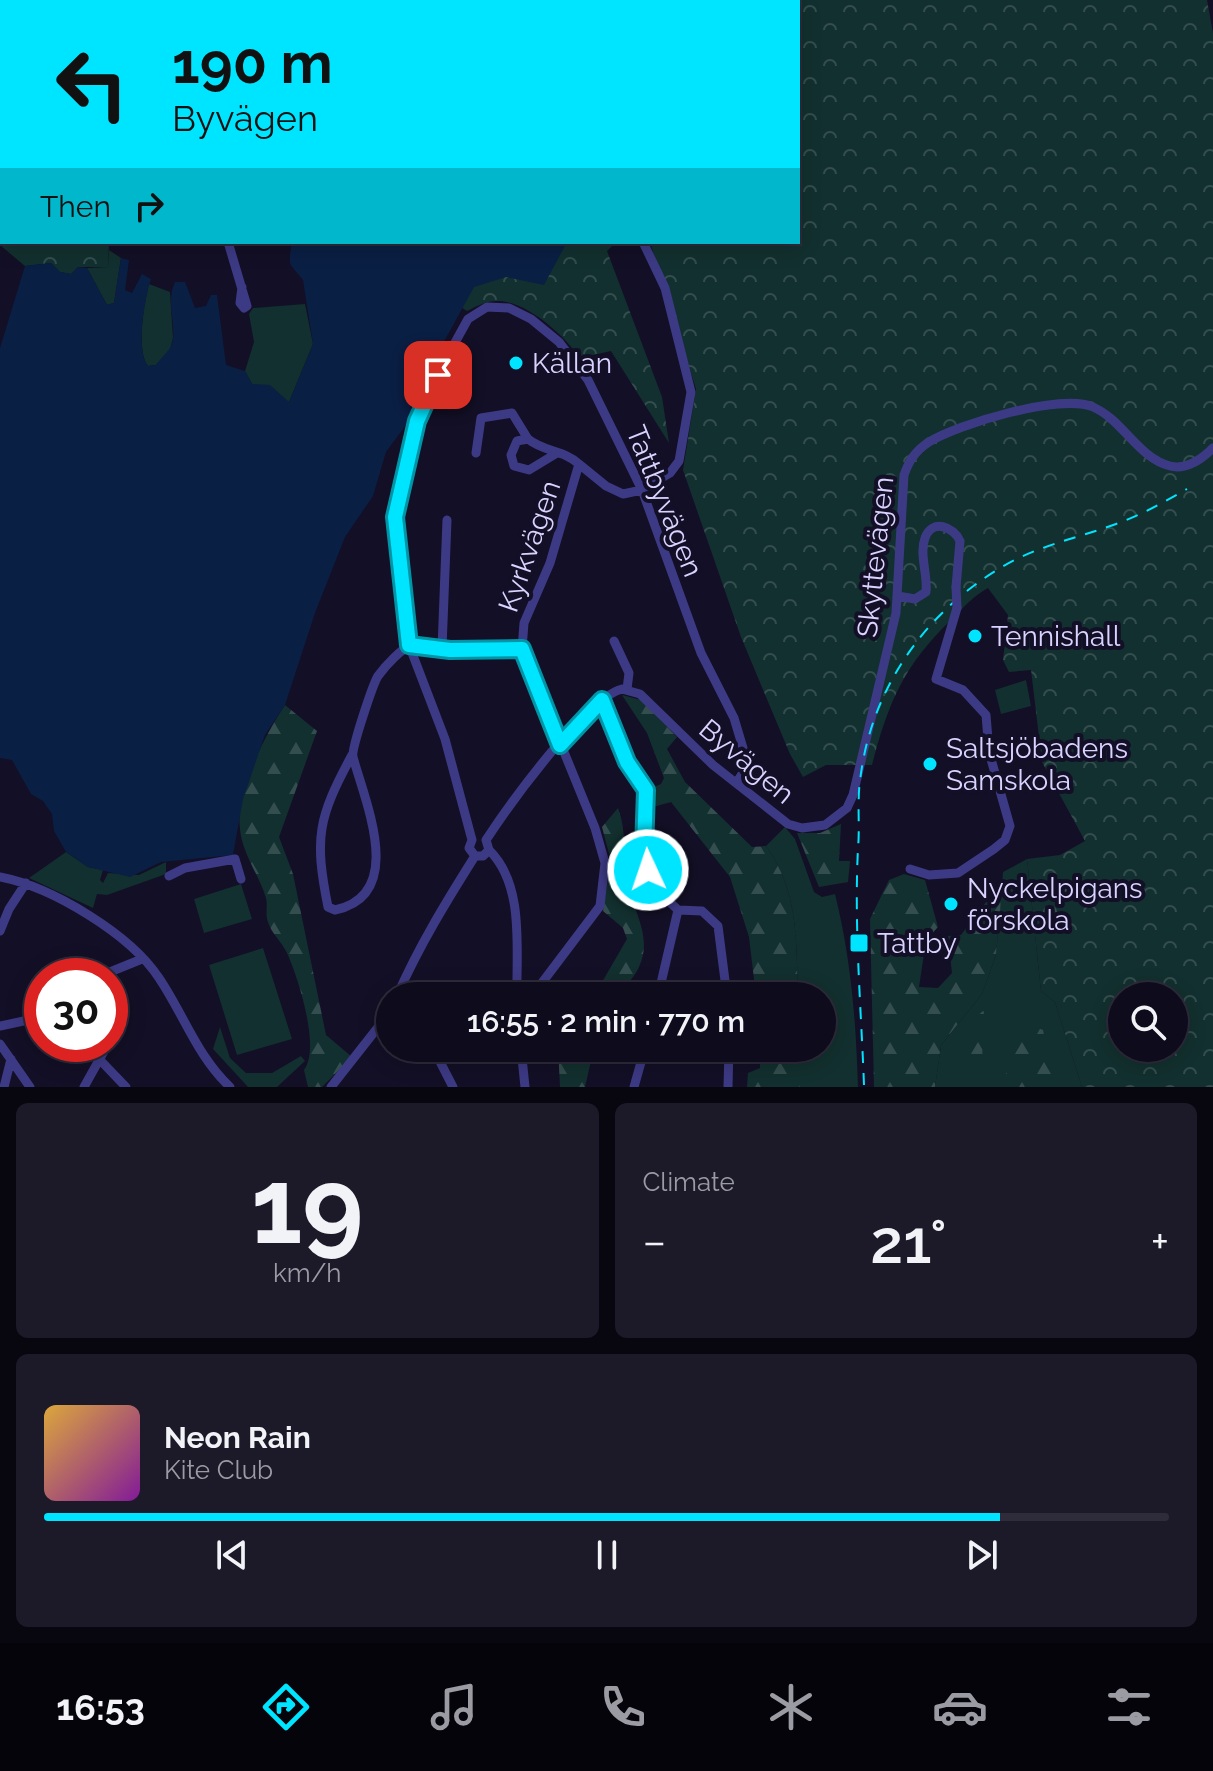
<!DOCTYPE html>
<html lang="en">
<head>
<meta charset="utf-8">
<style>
	:root { --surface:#0e0b1c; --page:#1c1929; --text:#f1f3f6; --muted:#9b9ba3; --line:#2e2b3b; --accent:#00e5ff }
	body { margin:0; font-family:Raleway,sans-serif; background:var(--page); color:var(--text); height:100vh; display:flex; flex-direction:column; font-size:30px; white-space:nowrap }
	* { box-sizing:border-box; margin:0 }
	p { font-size:26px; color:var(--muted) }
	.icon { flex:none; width:44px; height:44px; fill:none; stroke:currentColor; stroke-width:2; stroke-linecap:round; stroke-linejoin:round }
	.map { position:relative; height:1087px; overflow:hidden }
	.drawer { display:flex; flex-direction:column; gap:16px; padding:16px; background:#08060f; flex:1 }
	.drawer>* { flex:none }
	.hud { position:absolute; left:0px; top:0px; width:800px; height:244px; box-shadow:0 4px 20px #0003,0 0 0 2px var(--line); background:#00e5ff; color:#111; overflow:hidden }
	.tools { position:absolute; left:1108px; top:982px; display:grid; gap:16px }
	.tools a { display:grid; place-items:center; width:80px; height:80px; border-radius:50%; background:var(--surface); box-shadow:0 4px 20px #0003,0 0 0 2px var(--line); font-size:40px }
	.speed { position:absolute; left:24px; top:958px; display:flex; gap:16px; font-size:40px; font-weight:700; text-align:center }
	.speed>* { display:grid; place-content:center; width:104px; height:104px; border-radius:50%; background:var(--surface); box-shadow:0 4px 20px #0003,0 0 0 2px var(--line); line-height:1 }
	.speed .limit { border:12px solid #d22; background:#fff; color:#111 }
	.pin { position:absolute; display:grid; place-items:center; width:68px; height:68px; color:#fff; margin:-34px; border-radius:16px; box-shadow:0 4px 12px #0006 }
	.me { position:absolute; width:88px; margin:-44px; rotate:357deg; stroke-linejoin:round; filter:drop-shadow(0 0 6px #0008) }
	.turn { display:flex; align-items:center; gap:28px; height:168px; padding:0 40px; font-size:36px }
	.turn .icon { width:104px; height:104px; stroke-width:2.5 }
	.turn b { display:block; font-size:56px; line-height:68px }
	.then { display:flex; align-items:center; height:76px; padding:0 40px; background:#0003; gap:16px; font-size:30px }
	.big { font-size:60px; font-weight:600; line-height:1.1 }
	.drawer .card { flex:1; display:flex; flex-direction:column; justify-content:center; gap:12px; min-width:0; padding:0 28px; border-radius:12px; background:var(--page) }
	.drawer .dial { align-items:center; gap:0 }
	.dial b { font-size:104px; line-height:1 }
	.song { display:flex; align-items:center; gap:24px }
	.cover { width:96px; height:96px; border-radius:12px; background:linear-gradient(135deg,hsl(40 70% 55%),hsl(290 70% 35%)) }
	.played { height:8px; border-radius:4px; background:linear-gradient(90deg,var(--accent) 85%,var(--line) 85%) }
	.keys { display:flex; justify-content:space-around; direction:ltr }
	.heat { display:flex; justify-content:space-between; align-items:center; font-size:44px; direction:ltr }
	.drawer .tiles { flex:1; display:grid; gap:16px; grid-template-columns:1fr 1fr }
	.card:last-child { grid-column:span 2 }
	.trip { position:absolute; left:376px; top:982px; width:460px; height:80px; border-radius:40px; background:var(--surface); box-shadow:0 4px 20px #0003,0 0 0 2px var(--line); font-weight:600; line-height:80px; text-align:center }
	.tabs { display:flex; height:128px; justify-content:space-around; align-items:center; background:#06040b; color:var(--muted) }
	.tabs .icon { width:56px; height:56px }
	.tabs .current { color:var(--accent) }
	.tabs b { font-size:36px; color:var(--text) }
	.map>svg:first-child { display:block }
</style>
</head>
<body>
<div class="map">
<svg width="1213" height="1087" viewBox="0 0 1213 1087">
	<defs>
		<pattern id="forest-firs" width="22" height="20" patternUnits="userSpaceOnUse" patternTransform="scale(2)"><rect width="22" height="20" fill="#12302f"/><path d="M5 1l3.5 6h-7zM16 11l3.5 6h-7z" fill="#344d4e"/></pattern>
		<pattern id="park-crowns" width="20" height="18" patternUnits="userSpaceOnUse" patternTransform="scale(2)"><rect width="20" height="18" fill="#12302f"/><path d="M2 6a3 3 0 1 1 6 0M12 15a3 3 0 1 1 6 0" fill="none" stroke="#344d4e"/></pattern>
	</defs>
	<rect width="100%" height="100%" fill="#130f26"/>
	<path fill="#12302f" d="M 109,250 L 121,258 L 114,303 L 107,305 L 87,268 L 108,267 Z
		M 149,284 L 170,292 L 173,338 L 170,350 L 156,365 L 148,366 C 136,352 144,302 149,284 Z
		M 305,304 L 313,344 L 289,402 L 252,384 L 245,371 L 254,342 L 249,314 L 253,308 Z
		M 1026,680 L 1031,706 L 1001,714 L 995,690 Z
		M 785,827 L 795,839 L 814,892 L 822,897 L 835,894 C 851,958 856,1021 858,1087 L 800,1087 L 800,1048 L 822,1048 L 822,996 L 798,996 C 796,942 799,891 766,846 Z
		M 66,852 L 88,867 L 103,870 L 100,880 L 103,883 L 108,873 L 139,875 L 166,862 L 166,874 L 107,895 L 97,894 L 93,908 L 29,878 Z
		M 1027,859 L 1041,991 L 1055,1002 L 1082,1087 L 935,1087 L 941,1045 L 982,994 L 996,955 L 1003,872 Z
		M 241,884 L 252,919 L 204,933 L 194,899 Z
		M 263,948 L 292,1039 L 237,1055 L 209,965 Z
		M 220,1027 L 230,1058 L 246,1073 L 272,1073 L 301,1056 L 305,1061 L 277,1087 L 248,1087 L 213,1049 Z"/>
	<path fill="url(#forest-firs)" d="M 622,695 L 641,700 L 677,737 L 667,749 L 685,782 L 752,847 L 766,846 C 799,891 796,942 798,996 L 756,996 L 749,937 L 730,877 L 671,802 L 653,807 L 649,789 L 661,784 L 664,778 L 647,733 Z
		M 285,705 L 317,731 L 279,837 L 293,874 L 326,1035 L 352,1057 L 322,1087 L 308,1087 L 304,1070 C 321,1048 298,977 287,953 C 282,942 271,933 268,922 C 265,914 268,906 266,898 C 259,875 242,853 240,829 C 235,792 265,735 285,705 Z
		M 618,808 C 627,832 623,856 627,881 C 633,913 655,938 637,971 C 632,980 623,988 617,996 L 594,996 L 627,939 L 623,928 L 603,911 L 611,861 L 602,827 Z
		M 841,824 L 839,861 L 850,861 L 848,882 L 819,887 L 797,833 L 820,833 Z
		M 904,874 L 925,880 L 938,927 L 926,940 L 919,987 L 938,988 L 952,973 L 948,936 L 961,935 L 986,902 L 1001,900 L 996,955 L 982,994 L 941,1045 L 935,1087 L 874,1087 L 870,919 L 889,880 Z
		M 984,1010 L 982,1063 L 970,1074 L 973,1087 L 967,1087 L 966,1026 Z
		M 1033,1026 L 1043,1030 L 1055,1087 L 1000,1087 L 1020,1042 Z
		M 558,1048 L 594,1048 L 585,1087 L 560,1087 Z
		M 760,1048 L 800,1048 L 800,1087 L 747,1087 L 748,1073 L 760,1068 Z"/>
	<path fill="url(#park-crowns)" fill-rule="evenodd" d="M 436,0 L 1207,0 L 1213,33 L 1213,1087 L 1082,1087 L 1055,1002 L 1041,991 L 1027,859 L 1060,855 L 1085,841 L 1042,762 L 1031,670 L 1009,672 L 1003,660 L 1008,615 L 988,588 C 973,596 963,608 951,620 C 904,665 888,703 872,765 L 826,765 L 803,777 L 790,754 L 741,637 L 683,470 L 696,389 L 650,242 L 798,242 L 798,2 ZM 1122,996 L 1174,996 L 1174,1048 L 1122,1048 Z
		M 0,149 L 2,242 L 109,242 L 108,267 L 78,267 L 71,274 L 60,272 L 51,263 L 25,266 L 0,245 Z
		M 454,242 L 616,242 L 607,251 L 662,397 L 669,443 L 611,351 L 580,358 C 565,336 526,300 497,301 C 486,301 477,306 467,311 L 455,303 Z"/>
	<path fill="#0a1f44" d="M 292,242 L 567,242 L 544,285 L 506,277 L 474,287 L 434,360 L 421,369 L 409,421 L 386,452 L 373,496 L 345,537 L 315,613 L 285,705 L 265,735 L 243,799 L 233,855 L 161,862 L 130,877 L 88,867 L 66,852 L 54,831 L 52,814 L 43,801 L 31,794 L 12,760 L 0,758 L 0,348 L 25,266 L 51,263 L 60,272 L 71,274 L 78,267 L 87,268 L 107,305 L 114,303 L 121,258 L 129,260 L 125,290 L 132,293 L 142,274 L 151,279 C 145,298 135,350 148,366 L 156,365 C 162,356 172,350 173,339 C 175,319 166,301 175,282 L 185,282 L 195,308 L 206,306 L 211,295 L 217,295 L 226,365 L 245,371 L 252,384 L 270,385 L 289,402 L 313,344 L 303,280 C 290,262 287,270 292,242 Z"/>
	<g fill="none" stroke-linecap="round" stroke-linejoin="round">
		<path stroke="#3d3a85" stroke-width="9" d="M 4,0 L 12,2
			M 160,0 L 161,2
			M 264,0 L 265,2
			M 362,0 L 362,2
			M 108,2 L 108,0
			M 308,2 L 309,0
			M 0,144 L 2,143
			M 228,242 L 247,306 L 244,308 L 240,303 L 242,287
			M 476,453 L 481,418 L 512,413 L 528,439
			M 557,453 L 529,470 L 514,466 L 511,455 L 517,441 L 528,439 C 544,452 564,450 579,464
			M 898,596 L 915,599 L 926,592 C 928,575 919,554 925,538 C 932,518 954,527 960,541 L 956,587
			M 614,641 L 629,673 L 627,689
			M 442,648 L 447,520
			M 602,700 L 627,762 L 646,790 L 644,851 L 655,888 L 678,910 L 658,996
			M 352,755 C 318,818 314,837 328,907 L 335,910 C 407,895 365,802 353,757 C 351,749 373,684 378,676 C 386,665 402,648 414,643 L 450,650 L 522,649
			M 489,850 L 486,840 C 509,805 585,699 622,689 L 640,694 L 713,765 L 788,824 L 802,828 L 825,825 L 847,808 L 853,795 L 896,613 L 904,475 C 909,461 915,451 929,442 C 958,424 1061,393 1093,407 C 1123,420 1138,458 1170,466 C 1186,470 1202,459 1213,448
			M 489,850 C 525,885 516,950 517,996
			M 475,856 L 469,848 L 472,840 L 445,739 L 409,645 L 394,530 L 399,494 L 425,397 L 468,319 L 487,307 L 509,308 L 531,319 L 559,342 L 588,380 L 642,490 L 701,653 L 734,718 L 746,758 L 746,768 L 737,782
			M 910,869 L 929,875 L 958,873 L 994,849 L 1005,840 L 1010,826 L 989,752 L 986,715 L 963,690 L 936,679 L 957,608
			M 169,876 L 185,868 L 235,859 L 241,879
			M 0,877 C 52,887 130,934 159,978 C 184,1015 197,1056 230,1087
			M 678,910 L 702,911 L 718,926 L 727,996
			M 0,931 L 9,909 L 26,883
			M 100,976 L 142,959
			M 397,996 C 419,946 446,902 475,856 L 483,856 L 489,850
			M 532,996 L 600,906 L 605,863 L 595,828 L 522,649 L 524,623 L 550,563 L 579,464 L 606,486 L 623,494 L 642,490 L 670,473 L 679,461 L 691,392 L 665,288 L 643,242
			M 110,1016 L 113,1029 L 110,1038
			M 0,1026 L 42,1017
			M 0,1044 L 30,1087
			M 433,1048 L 453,1087
			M 521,1048 L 525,1087
			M 439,1056 L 449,1048
			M 101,1061 L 126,1087
			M 4,1087 L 11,1059
			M 84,1087 L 108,1044
			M 331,1087 L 390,1012
			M 634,1087 L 645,1048
			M 728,1087 L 729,1048"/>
		<path stroke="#00e5ff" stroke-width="2" stroke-dasharray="12 10" stroke-linecap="butt" d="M 864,1085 C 861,1006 854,926 858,848 C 860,826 857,803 860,781 C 870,692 922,616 997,570 C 1035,546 1075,539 1116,524 C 1141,515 1164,502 1187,489"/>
		<path stroke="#3d3a85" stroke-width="9" d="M 956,587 L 957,608"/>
	</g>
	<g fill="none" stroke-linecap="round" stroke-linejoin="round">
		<g stroke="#0095a6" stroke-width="20">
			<path id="route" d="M 438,375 L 417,421 L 395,517 L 409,645 L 450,650 L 522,649 L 560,745 L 602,700 L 627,762 L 646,790 L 644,851 L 648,870"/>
		</g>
		<use href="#route" stroke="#00e5ff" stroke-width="14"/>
	</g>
	<g fill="#00e5ff" stroke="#130f26" stroke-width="3">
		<circle cx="516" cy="363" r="8"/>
		<circle cx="975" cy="636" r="8"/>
		<circle cx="930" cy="764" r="8"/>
		<circle cx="951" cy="904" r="8"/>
		<rect x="849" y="933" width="20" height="20" rx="4"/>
	</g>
	<g text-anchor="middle" stroke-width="8" stroke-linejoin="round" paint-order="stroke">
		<g font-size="28" fill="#d9d4ff" stroke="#130f26" text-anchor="start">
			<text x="532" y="373">Källan</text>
			<text x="991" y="646">Tennishall</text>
			<text x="946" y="758">Saltsjöbadens<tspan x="946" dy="32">Samskola</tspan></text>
			<text x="967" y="898">Nyckelpigans<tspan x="967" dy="32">förskola</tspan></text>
			<text x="877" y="953">Tattby</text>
		</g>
		<g font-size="28" fill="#d9d4ff" stroke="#130f26">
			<text transform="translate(665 501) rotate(68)" y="10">Tattbyvägen</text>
			<text transform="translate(529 546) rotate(-71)" y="10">Kyrkvägen</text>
			<text transform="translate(875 557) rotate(-84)" y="10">Skyttevägen</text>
			<text transform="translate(747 761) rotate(40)" y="10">Byvägen</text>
		</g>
	</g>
</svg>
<div class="tools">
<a><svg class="icon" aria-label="search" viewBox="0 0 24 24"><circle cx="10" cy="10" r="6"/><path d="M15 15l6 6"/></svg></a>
</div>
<div class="speed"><div class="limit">30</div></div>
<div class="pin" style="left:438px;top:375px;background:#d93025"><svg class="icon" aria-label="arrive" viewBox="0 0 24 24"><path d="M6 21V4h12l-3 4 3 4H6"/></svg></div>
<svg class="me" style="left:648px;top:870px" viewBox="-20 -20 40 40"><circle r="17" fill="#00e5ff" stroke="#fff" stroke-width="3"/><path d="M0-11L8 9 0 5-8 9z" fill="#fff"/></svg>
<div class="trip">16:55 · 2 min · 770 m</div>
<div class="hud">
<div class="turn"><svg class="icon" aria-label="left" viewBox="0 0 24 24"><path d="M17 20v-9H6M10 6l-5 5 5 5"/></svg><div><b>190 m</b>Byvägen</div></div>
<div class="then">Then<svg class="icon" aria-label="right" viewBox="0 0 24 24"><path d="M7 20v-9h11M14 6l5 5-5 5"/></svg></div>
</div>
</div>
<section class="drawer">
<div class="tiles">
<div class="card dial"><b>19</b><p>km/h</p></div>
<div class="card"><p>Climate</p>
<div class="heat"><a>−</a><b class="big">21°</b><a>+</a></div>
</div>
<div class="card">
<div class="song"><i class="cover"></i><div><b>Neon Rain</b><p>Kite Club</p></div></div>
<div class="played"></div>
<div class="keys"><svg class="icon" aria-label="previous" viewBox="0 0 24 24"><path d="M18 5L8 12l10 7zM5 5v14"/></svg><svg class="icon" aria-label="pause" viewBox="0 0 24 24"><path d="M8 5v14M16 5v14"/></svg><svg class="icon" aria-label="next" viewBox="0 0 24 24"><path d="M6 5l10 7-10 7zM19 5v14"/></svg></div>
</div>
</div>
</section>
<nav class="tabs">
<b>16:53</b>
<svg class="icon current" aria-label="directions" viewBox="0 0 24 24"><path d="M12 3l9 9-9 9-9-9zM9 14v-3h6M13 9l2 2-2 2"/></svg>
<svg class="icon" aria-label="music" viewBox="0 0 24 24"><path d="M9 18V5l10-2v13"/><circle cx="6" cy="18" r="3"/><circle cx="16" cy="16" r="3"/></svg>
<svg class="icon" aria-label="phone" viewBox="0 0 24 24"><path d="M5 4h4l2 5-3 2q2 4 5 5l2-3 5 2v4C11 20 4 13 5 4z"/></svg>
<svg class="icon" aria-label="climate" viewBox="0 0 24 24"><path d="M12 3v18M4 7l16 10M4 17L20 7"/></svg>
<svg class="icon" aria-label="car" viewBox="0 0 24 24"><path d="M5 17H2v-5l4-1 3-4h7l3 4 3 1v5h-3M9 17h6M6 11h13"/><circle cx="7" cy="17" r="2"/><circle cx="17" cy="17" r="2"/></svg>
<svg class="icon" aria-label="filters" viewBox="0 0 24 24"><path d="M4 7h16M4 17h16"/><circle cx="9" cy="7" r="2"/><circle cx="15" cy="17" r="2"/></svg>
</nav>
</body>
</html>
